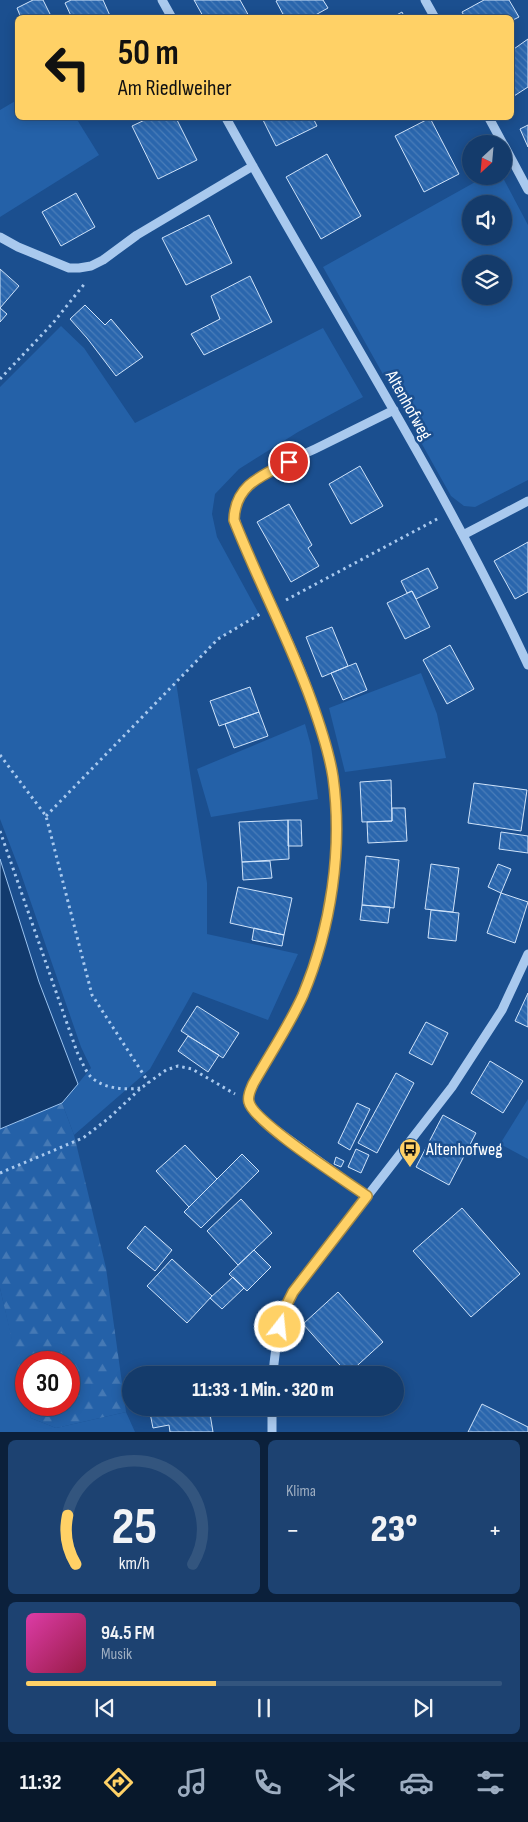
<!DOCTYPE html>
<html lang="de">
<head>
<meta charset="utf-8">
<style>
	:root { --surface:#143b6b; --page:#1d4271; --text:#f1f3f6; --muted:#9dadc1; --line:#33557e; --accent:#ffd166 }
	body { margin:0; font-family:"Sofia Sans Condensed",sans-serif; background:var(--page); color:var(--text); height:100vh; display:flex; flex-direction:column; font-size:19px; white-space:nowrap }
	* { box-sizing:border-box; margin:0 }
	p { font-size:16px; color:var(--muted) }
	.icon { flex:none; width:28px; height:28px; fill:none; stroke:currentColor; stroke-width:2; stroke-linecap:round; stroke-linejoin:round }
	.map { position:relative; height:1432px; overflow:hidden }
	.details { display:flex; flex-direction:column; gap:8px; padding:8px; background:#0b203b; flex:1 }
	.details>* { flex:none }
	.guide { position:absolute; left:15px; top:15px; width:499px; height:105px; border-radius:8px; box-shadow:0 2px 12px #0003,0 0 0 1px var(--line); background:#ffd166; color:#111; overflow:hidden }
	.needle { width:32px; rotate:206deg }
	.controls { position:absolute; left:462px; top:135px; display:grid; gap:10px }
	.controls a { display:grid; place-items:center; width:50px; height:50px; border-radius:50%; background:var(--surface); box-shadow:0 2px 12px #0003,0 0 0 1px var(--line); font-size:25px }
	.speed { position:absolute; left:15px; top:1351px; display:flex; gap:10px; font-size:25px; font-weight:700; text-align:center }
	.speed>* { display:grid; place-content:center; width:65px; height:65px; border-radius:50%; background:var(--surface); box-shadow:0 2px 12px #0003,0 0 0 1px var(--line); line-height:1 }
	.speed .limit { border:8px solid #d22; background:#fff; color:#111 }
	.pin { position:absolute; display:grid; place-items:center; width:42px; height:42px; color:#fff; margin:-21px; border:2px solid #fff; border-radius:50%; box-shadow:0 1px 5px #0007 }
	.me { position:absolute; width:55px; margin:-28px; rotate:16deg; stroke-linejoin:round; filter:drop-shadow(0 0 4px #0008) }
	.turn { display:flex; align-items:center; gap:18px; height:105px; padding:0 20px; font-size:22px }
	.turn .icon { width:65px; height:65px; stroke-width:2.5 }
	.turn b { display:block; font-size:35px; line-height:42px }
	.big { font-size:38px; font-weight:800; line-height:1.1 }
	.details .widget { flex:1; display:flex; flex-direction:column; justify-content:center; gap:8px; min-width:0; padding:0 18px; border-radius:8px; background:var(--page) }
	.details .dial { align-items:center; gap:0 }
	.dial svg { height:130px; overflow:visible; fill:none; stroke:var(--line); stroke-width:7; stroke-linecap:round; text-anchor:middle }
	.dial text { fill:var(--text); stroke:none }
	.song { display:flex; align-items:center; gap:15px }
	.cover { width:60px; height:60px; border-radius:8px; background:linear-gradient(135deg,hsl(320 70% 55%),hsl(340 70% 35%)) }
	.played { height:5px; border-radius:2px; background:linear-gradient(90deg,var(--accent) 40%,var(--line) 40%) }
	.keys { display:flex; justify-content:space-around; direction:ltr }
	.heat { display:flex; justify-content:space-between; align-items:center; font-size:28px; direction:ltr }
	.details .tiles { flex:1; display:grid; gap:8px; grid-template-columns:1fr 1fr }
	.widget:last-child { grid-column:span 2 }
	.trip { position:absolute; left:122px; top:1366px; width:282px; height:50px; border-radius:25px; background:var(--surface); box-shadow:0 2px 12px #0003,0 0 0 1px var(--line); font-weight:800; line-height:50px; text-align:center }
	.tab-bar { display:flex; height:80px; justify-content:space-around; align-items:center; background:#08182b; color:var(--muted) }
	.tab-bar .icon { width:35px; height:35px }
	.tab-bar .active { color:var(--accent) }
	.tab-bar b { font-size:22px; color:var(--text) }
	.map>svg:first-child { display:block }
</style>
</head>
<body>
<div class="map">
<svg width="528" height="1432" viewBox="0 0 528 1432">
	<defs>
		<pattern id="forest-firs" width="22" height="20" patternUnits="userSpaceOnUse" patternTransform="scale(1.25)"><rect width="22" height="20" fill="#2461a8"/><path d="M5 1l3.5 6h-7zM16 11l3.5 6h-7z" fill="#4579b5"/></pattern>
		<pattern id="building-back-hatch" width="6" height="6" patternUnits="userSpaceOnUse" patternTransform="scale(1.25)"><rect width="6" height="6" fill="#2a66ad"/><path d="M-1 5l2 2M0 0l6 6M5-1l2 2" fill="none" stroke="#4a7db9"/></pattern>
	</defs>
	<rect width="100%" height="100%" fill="#1b4f8f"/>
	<path fill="#2461a8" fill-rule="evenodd" d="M 17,100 L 18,118 L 76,118 L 99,155 L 0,217 L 0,110 Z
		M 486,176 L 502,176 L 528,225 L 528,480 L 475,507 L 464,506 L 451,496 L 323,267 ZM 471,204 L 504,204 L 504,236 L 471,236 ZM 471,264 L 504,264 L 504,296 L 471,296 Z
		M 61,326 L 84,348 L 135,423 L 323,328 L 363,397 L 298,432 L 239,469 L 215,494 L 212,514 L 217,537 L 259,614 L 218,639 L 176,682 L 207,883 L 207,934 L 298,954 L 268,1020 L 193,992 L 150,1069 L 74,1135 L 62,1103 L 91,1068 L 81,1047 L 20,871 L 0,819 L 0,387 Z
		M 421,673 L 437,714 L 446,758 L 345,772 L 329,708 Z
		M 305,724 L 311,746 L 318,799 L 211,817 L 197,769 Z
		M 528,1099 L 528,1159 L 500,1144 Z
		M 0,1288 L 31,1418 L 56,1428 L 126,1412 L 135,1432 L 0,1432 Z"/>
	<path fill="url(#forest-firs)" d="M 62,1103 L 74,1135 L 106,1268 L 126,1412 L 56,1428 L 31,1418 L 27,1405 L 69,1405 L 69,1362 L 26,1362 L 26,1402 L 0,1288 L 0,1129 Z"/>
	<path fill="#123a6d" stroke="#9cc4f0" d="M 0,859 L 39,982 L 78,1084 L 62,1103 L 0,1129 Z"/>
	<path fill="url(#building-back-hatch)" stroke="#cfe3fa" d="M 33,0 L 43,0 L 52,18 L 21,18 L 17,8 Z
		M 71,0 L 103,0 L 111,18 L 72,18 L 65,3 Z
		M 194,0 L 240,0 L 250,18 L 204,18 Z
		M 278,0 L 323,0 L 328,8 L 310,18 L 285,18 L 276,1 Z
		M 484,0 L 509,0 L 519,17 L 511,21 L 511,18 L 465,18 L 462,12 Z
		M 402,12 L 405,18 L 391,18 Z
		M 528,39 L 528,87 L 514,96 L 511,92 L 511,51 Z
		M 149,118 L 176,118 L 197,160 L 158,179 L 132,126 Z
		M 262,118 L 313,118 L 317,126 L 276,146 Z
		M 430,118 L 459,174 L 424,192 L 395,136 Z
		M 528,125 L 528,147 L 520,129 Z
		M 327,154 L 361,216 L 321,239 L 286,177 Z
		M 76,193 L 95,227 L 61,246 L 42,212 Z
		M 209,215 L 232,263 L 186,285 L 162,238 Z
		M 0,269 L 19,286 L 0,308 Z
		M 250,276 L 272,322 L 204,355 L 191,334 L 220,319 L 211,296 Z
		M 85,305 L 105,325 L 111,319 L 143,357 L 116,376 L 87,338 L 70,319 Z
		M 0,308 L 7,314 L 0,322 Z
		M 360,466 L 383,506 L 351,524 L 329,484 Z
		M 289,504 L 312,545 L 308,548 L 319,566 L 291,582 L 257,522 Z
		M 528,542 L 528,592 L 515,599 L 494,561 Z
		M 428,568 L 438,588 L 416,599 L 412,591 L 407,593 L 401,581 Z
		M 412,591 L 430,627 L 405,639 L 387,603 Z
		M 332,627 L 348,666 L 322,677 L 306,637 Z
		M 450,645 L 474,689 L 447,704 L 423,660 Z
		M 356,663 L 367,690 L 343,700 L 331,673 Z
		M 250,687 L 259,712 L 219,726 L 210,701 Z
		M 259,712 L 268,736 L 234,748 L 225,724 Z
		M 391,780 L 392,821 L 362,822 L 360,782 Z
		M 474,783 L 527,790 L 521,831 L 468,823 Z
		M 392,808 L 405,808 L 407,841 L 368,843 L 367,822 L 392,821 Z
		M 288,820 L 289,859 L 242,862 L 239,822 Z
		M 288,820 L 301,820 L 302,846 L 288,846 Z
		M 501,832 L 528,836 L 528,853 L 499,849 Z
		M 366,856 L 399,860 L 394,908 L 362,905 Z
		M 270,861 L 272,878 L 243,880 L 242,862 Z
		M 431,864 L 459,868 L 453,912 L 425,909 Z
		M 498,864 L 511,869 L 501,893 L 488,887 Z
		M 238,887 L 292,898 L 284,935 L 230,923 Z
		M 501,893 L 528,902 L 515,943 L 487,933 Z
		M 362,905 L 390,907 L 388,923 L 360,920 Z
		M 431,910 L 459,913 L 456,941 L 428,938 Z
		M 254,928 L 284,935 L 282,946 L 252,940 Z
		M 528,993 L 528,1027 L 515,1021 Z
		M 197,1006 L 239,1033 L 223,1058 L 181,1031 Z
		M 426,1022 L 448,1033 L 432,1065 L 409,1053 Z
		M 188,1036 L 219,1055 L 208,1072 L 178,1051 Z
		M 490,1061 L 523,1081 L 503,1113 L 471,1093 Z
		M 396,1073 L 414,1083 L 377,1153 L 358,1143 Z
		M 357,1103 L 370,1109 L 350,1150 L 338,1143 Z
		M 443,1115 L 476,1133 L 449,1185 L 416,1167 Z
		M 185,1145 L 217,1179 L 189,1207 L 156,1171 Z
		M 356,1149 L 369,1155 L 361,1173 L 348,1167 Z
		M 242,1154 L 259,1171 L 201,1228 L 184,1212 Z
		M 336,1157 L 344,1161 L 341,1167 L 334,1164 Z
		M 241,1199 L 272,1233 L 238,1265 L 207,1231 Z
		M 462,1208 L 520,1274 L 471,1317 L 413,1251 Z
		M 145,1226 L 172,1250 L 155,1271 L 127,1248 Z
		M 254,1250 L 271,1267 L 247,1291 L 229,1274 Z
		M 172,1259 L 212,1296 L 187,1323 L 147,1286 Z
		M 233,1277 L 244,1288 L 222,1309 L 210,1298 Z
		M 338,1292 L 383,1342 L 348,1374 L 303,1324 Z
		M 482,1404 L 528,1427 L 528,1432 L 468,1432 Z
		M 149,1408 L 209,1408 L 213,1432 L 170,1432 L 169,1425 L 153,1428 Z"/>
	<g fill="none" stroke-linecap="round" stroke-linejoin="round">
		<path stroke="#a9c9ee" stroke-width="3" stroke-dasharray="2.5 4" stroke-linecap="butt" d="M 0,379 L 53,323 L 86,282
			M 286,600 L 439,518
			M 0,755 L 46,816 L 92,995 L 149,1083
			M 46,816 L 218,639 L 260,614
			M 0,831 L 77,1052 C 81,1059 85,1071 91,1077 C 104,1089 125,1090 141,1088
			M 0,1173 L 83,1138 L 109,1118 L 141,1088 L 166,1070 L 178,1066 L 192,1069 L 235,1094"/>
		<path stroke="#a9c9ee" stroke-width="9" d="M 162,0 L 172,18
			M 425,0 L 435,18
			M 226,118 C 326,300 440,476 528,665
			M 489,118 L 503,144
			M 504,145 L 528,190
			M 0,237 L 18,247 L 69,268 L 79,268 L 91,266 L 103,260 L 137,235 L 253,166
			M 463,535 L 528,501
			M 367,1196 L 269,1125 L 253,1110 L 248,1102 C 251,1081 266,1062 276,1044 C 290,1020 304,996 313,969 C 333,910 343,837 332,775 C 319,696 274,611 241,538 C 235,520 231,512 241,494 C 251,476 296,458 315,449 C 341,436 368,423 394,410
			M 273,1375 C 275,1347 280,1317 293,1292 L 452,1087 L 502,1010 L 528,954
			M 272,1408 L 272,1432"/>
	</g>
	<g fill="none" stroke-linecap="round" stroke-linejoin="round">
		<g stroke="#a68842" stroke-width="12">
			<path id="route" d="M 280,1327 L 286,1306 L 293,1292 L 367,1196 C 346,1181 253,1122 249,1102 C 247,1096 251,1089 253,1084 C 270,1054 289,1026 303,995 C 331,928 343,849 333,777 C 329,751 320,725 311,700 C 289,639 258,581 234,520 C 235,485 261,476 289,462"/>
		</g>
		<use href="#route" stroke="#ffd166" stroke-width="9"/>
	</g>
	<defs>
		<g id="bus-pin" transform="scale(1.125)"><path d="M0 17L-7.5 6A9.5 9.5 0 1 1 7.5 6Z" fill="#ffd166" stroke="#1b4f8f"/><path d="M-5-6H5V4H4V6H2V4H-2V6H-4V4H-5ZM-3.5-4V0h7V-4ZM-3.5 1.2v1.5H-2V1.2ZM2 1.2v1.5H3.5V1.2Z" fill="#111"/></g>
	</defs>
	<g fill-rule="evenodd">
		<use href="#bus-pin" x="410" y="1149"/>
	</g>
	<g text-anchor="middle" stroke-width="5" stroke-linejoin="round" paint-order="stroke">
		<g font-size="18" fill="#fff" stroke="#1b4f8f">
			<text transform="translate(409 405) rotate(61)" y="6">Altenhofweg</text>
		</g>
		<g font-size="18" fill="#fff" stroke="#1b4f8f" text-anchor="start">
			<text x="426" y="1155">Altenhofweg</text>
		</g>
	</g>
</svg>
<div class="controls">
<a><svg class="needle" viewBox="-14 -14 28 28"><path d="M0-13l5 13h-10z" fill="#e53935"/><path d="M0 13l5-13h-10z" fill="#9dadc1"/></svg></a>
<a><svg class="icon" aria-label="sound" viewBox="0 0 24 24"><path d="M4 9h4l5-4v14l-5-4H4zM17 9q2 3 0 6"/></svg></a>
<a><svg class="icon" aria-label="layers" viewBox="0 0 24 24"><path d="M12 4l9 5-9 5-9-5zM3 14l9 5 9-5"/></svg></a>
</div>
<div class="speed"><div class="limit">30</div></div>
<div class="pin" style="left:289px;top:462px;background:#d93025"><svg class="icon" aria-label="arrive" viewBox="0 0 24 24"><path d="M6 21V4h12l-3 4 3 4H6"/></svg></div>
<svg class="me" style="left:280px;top:1327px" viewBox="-20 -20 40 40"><circle r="17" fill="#ffd166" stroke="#fff" stroke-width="3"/><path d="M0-11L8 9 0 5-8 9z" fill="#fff"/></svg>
<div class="trip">11:33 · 1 Min. · 320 m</div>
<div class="guide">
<div class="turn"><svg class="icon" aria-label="left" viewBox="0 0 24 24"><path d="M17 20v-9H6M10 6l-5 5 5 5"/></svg><div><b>50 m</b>Am Riedlweiher</div></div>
</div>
</div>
<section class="details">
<div class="tiles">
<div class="widget dial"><svg viewBox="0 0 100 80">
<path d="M14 69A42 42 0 1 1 86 69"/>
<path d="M14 69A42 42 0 0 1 9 39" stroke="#ffd166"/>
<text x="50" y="56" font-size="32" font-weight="700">25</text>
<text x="50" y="72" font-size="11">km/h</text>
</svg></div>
<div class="widget"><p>Klima</p>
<div class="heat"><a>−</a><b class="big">23°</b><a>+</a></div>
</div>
<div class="widget">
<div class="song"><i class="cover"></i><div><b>94.5 FM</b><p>Musik</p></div></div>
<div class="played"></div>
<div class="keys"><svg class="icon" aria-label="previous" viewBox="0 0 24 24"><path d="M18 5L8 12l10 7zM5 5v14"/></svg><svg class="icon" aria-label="pause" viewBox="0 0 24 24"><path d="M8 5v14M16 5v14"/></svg><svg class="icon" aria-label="next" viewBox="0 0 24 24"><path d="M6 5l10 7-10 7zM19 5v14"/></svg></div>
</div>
</div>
</section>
<nav class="tab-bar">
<b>11:32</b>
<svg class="icon active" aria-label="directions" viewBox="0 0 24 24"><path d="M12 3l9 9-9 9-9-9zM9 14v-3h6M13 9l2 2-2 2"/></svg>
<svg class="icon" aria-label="music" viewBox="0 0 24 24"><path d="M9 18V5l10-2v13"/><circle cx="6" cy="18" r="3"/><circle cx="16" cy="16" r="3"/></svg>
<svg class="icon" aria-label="phone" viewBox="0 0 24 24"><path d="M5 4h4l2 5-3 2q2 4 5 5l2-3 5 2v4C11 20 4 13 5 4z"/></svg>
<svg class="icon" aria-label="climate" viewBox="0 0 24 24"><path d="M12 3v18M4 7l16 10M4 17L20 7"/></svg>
<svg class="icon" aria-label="car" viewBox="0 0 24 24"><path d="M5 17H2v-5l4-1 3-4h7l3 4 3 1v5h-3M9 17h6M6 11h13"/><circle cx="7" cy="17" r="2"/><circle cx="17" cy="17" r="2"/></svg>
<svg class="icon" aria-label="filters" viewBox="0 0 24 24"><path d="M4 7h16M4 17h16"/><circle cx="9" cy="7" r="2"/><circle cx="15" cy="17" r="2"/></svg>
</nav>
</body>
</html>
